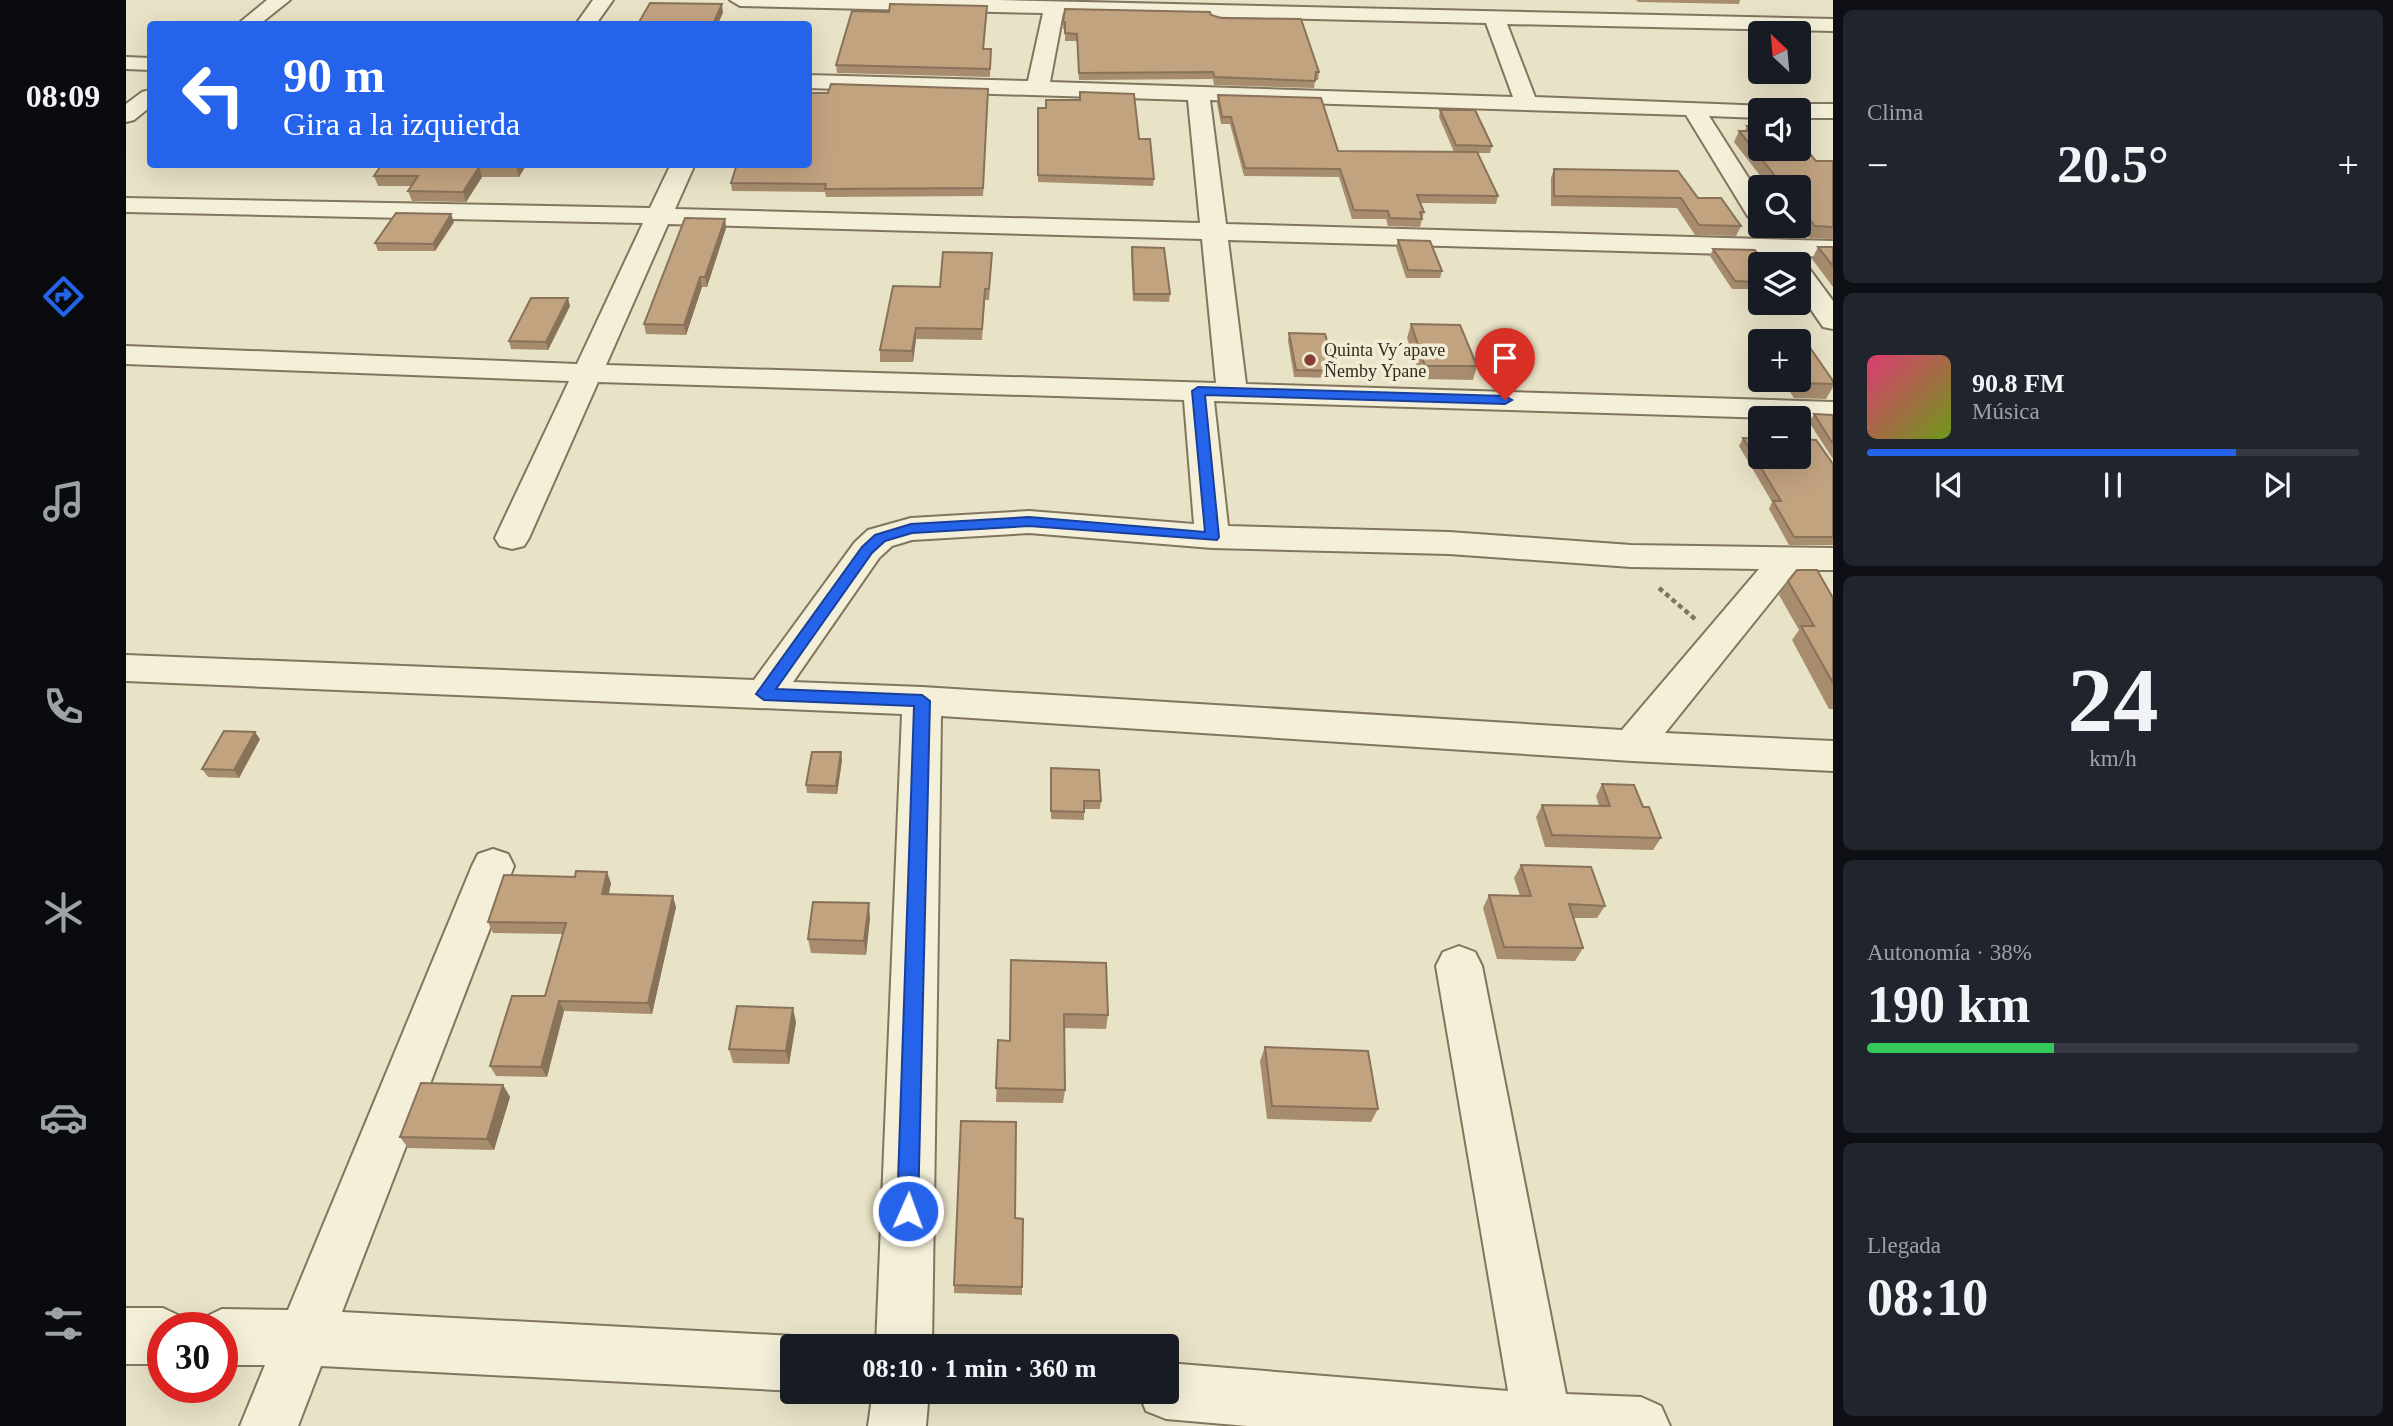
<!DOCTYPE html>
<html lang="es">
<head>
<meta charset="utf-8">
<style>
	:root { --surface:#171b24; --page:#20242c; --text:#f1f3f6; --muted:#9ea1a6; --line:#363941; --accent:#2563eb }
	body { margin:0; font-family:Georgia,serif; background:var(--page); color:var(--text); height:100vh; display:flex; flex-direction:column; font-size:26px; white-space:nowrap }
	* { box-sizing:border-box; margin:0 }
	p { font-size:23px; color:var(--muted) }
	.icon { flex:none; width:38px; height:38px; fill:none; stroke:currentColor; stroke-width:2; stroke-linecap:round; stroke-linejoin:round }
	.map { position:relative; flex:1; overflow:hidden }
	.details { display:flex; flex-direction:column; gap:10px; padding:10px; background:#0d0f14; width:560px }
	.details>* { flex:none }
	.guide { position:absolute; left:21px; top:21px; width:665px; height:147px; border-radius:7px; box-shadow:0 7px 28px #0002; background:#2563eb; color:#fff; overflow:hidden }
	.needle { width:46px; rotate:334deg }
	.tools { position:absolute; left:1622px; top:21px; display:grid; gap:14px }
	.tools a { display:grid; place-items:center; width:63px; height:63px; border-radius:7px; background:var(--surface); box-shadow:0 7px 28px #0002; font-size:35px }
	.speed { position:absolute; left:21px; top:1312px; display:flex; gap:14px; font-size:35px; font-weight:700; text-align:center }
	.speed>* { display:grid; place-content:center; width:91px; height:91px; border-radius:50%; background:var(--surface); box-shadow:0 7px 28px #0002; line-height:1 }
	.speed .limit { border:10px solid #d22; background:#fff; color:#111 }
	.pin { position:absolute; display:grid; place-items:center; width:60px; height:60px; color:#fff; margin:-72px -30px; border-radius:50% 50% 50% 0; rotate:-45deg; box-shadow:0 0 7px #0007 }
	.pin .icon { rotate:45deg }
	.me { position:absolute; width:77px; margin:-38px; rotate:2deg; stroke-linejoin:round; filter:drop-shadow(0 0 5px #0008) }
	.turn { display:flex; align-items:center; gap:24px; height:147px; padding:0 21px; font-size:32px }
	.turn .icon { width:91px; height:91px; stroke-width:2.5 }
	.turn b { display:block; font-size:49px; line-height:60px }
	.big { font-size:52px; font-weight:700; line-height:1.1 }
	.details .widget { flex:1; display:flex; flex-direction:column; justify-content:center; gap:10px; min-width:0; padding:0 24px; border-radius:10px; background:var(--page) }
	.details .dial { align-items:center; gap:0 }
	.dial b { font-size:91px; line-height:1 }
	.song { display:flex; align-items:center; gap:21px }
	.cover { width:84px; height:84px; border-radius:10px; background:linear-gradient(135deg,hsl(340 70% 55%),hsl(80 70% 35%)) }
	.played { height:7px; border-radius:4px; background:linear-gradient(90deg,var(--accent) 75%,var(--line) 75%) }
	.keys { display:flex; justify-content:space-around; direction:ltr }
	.heat { display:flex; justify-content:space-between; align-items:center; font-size:38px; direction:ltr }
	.charge { height:10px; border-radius:5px; background:linear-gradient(90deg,#34c759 38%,var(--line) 0) }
	.trip { position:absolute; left:654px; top:1334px; width:399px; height:70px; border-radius:7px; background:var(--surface); box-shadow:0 7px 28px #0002; font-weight:700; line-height:70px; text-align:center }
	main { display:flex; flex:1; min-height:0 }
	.tabs { display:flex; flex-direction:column; width:126px; justify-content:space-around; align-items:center; background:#090b0e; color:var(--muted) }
	.tabs .icon { width:49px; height:49px }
	.tabs .on { color:var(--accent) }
	.tabs b { font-size:32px; color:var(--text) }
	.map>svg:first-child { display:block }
</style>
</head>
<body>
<main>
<nav class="tabs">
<b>08:09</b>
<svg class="icon on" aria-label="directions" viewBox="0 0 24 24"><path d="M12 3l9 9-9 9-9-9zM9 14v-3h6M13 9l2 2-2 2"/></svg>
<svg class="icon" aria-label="music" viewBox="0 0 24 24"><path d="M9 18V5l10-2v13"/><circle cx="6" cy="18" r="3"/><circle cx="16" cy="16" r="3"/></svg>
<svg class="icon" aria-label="phone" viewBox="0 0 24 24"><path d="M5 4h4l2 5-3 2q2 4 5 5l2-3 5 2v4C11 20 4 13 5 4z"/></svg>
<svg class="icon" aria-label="climate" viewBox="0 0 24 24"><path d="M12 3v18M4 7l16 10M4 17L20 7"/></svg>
<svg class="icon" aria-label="car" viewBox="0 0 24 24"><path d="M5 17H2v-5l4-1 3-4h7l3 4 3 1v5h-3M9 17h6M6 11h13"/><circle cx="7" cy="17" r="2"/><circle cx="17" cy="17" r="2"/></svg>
<svg class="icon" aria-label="filters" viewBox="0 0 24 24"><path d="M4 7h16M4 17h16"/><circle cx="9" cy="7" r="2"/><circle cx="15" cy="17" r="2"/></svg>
</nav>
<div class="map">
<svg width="1707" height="1426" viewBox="0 0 1707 1426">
	<rect width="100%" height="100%" fill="#e8e2c6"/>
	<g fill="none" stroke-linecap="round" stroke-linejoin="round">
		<g stroke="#81755e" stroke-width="4">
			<path id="minor" d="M 141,0 L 164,0 L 134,24 L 112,24 Z
				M 467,0 L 487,0 L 470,24 L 450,24 Z
				M 604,0 L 872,0 L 1707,19 L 1707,31 L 1381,24 L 1409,97 L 1642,106 L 1645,110 L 1634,110 L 1634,118 L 1583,116 L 1634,196 L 1634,223 L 1625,220 L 1621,215 L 1560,115 L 1084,100 L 1100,224 L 1707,241 L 1707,257 L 1102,240 L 1120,384 L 1707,402 L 1707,420 L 1088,401 L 1102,526 L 1323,532 L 1505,545 L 1707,548 L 1707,570 L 1670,570 L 1539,733 L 1707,741 L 1707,771 L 1506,761 L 815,716 L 806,1346 L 750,1346 L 776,714 L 0,681 L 0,655 L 628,680 L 729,542 L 742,530 L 785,518 L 903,511 L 1068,524 L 1058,400 L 472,382 L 403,538 L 398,546 L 386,549 L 374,546 L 369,538 L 443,381 L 0,364 L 0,346 L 451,364 L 517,223 L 0,212 L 0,198 L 524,208 L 545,164 L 569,164 L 549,209 L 1074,223 L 1062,100 L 682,88 L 682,75 L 902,81 L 917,13 L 614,6 ZM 937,13 L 1360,23 L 1387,97 L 924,82 ZM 542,224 L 1076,239 L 1090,383 L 480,365 ZM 903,533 L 1086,548 L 1323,554 L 1505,567 L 1633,569 L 1496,730 L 796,687 L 667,682 L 753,558 L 766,546 L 786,540 Z
				M 0,57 L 24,58 L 24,70 L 0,69 Z
				M 24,90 L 24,107 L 8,120 L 0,122 L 0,104 L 16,92 Z
				M 1673,104 L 1707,104 L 1707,118 L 1673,118 L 1673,110 L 1662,110 L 1665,106 Z
				M 1673,265 L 1682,267 L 1707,301 L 1707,329 L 1697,327 L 1673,292 Z
				M 367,849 L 382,854 L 388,866 L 216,1312 L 667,1336 L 687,1346 L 667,1346 L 669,1391 L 195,1366 L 172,1426 L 114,1426 L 139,1365 L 96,1365 L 96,1328 L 72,1328 L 77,1318 L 96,1309 L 162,1310 L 346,866 L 352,854 Z
				M 1333,946 L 1349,952 L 1356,966 L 1440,1394 L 1515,1397 L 1535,1406 L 1544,1426 L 1121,1426 L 1040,1419 L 1020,1411 L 1012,1391 L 1041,1391 L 1041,1363 L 1382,1391 L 1310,966 L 1317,952 Z
				M 0,1308 L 37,1308 L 56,1317 L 61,1328 L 37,1328 L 37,1364 L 0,1364 Z
				M 747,1391 L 803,1391 L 800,1426 L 742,1426 Z"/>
		</g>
		<path stroke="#81755e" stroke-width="4.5" stroke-dasharray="5 3.5" stroke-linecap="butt" d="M 1533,588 L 1569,619"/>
		<use href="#minor" fill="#f4efd8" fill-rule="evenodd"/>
	</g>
	<path fill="#a78c6e" d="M 1510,0 L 1614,0 L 1613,4 L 1512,2 Z
		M 861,6 L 858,49 L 865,49 L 864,77 L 711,73 L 710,65 L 763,12 Z
		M 1085,15 L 1193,72 L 1192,80 L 1189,80 L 1188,88 L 1088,85 L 1087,79 L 953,80 L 951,41 L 939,41 L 939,29 L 937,29 L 937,22 Z
		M 954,92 L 1013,139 L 1028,179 L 1027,186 L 912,182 L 912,108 L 920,108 L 954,100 Z
		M 1092,95 L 1212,151 L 1328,152 L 1313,117 L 1314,110 L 1366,146 L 1364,153 L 1351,153 L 1372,196 L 1370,204 L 1295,203 L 1298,212 L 1294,227 L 1262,226 L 1260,219 L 1226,219 L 1213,177 L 1118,176 L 1104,124 L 1095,124 L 1091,103 Z
		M 862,96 L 857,196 L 700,197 L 699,192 L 606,191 L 605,183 Z
		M 1621,126 L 1690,161 L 1707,161 L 1707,239 L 1683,238 L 1673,225 L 1673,187 L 1643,187 L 1608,142 L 1613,131 L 1619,131 Z
		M 256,164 L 401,164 L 393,177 L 356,177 L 340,202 L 286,201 L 282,191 L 285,186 L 252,186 L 248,176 Z
		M 1428,169 L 1572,198 L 1615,226 L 1610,236 L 1569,235 L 1551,208 L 1425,206 L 1425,178 Z
		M 599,219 L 600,228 L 581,287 L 576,287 L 560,335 L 520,334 L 518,324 Z
		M 328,222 L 309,251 L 252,251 L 249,243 Z
		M 1272,240 L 1316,271 L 1314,278 L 1280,278 L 1270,247 Z
		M 1006,247 L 1044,294 L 1043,302 L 1007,301 L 1005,254 Z
		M 1692,247 L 1707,247 L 1707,287 L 1686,259 Z
		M 1587,249 L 1634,264 L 1634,289 L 1606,289 L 1584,256 Z
		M 866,253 L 863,300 L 859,300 L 856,340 L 790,339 L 787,362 L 754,362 L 754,350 L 814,287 Z
		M 444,306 L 422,350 L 385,349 L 383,341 Z
		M 1285,324 L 1351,366 L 1347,380 L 1295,379 L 1281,338 Z
		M 1163,333 L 1210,371 L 1208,378 L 1168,377 L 1162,341 Z
		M 1673,357 L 1707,381 L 1707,387 L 1700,399 L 1668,398 L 1656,380 L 1673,380 Z
		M 1688,414 L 1707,415 L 1707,459 L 1683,422 Z
		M 1617,438 L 1707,464 L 1707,545 L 1663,545 L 1643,509 L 1646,502 L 1613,446 Z
		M 1662,581 L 1707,598 L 1707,709 L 1703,709 L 1666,640 L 1673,630 L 1653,595 Z
		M 134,739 L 113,778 L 82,777 L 76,769 Z
		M 716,760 L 711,794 L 681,793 L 680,785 Z
		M 925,776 L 975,801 L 974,809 L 958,809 L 958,820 L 925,819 Z
		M 1476,784 L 1517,807 L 1535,838 L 1527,850 L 1419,847 L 1410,817 L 1416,805 L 1473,806 L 1470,796 Z
		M 1395,865 L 1479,906 L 1471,918 L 1447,918 L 1457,948 L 1449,961 L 1371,959 L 1357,908 L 1363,895 L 1394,896 L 1388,878 Z
		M 485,883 L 483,894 L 550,907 L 526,1014 L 438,1011 L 421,1077 L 370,1076 L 364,1066 L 419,996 L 437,934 L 367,933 L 362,922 Z
		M 744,918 L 740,955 L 685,953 L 682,939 Z
		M 885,960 L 982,1015 L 980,1029 L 938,1028 L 939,1090 L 937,1103 L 870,1102 L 872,1040 L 883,1041 Z
		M 670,1022 L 663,1064 L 607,1063 L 603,1049 Z
		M 1139,1047 L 1252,1109 L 1245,1122 L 1141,1119 L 1134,1061 Z
		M 377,1085 L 384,1097 L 368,1150 L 282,1148 L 274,1137 Z
		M 889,1218 L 896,1287 L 896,1295 L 828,1293 L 828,1285 Z"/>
	<path fill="#88725a" d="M 596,4 L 597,13 L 592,24 L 587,24 Z
		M 392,164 L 401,164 L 393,177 L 390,167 Z
		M 353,167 L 356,177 L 340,202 L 337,192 Z
		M 325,214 L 328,222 L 309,251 L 307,244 Z
		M 599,219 L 600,228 L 581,287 L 579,277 Z
		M 574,277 L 576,287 L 560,335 L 558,325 Z
		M 442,298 L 444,306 L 422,350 L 420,342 Z
		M 790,328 L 790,339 L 787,362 L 786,351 Z
		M 129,732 L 134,739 L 113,778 L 108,770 Z
		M 715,752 L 716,760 L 711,794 L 710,786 Z
		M 481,872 L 485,883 L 480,905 L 476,894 Z
		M 547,896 L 550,907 L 526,1014 L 522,1003 Z
		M 743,903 L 744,918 L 740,955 L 738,941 Z
		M 433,1001 L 438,1011 L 421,1077 L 415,1067 Z
		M 667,1008 L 670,1022 L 663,1064 L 660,1051 Z
		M 377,1085 L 384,1097 L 368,1150 L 361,1139 Z"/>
	<path fill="#c2a380" stroke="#88725a" stroke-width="2" d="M 524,3 L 596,4 L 587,24 L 512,24 Z
		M 764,4 L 861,6 L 857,49 L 865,49 L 864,69 L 710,65 L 726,11 L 763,12 Z
		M 939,9 L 1084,12 L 1085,15 L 1095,18 L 1175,19 L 1193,72 L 1190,72 L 1189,81 L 1089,77 L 1087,72 L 953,73 L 951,34 L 939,33 L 939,22 L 937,22 Z
		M 325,22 L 383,23 L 382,24 L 324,24 Z
		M 705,84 L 862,89 L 857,188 L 699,189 L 700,184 L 605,183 L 611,164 L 682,164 L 682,93 L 702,93 Z
		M 954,92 L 1008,94 L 1013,139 L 1024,139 L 1028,179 L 912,175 L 912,108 L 920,108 L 920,100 L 954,100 Z
		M 1092,95 L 1195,98 L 1212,151 L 1351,152 L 1372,196 L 1291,195 L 1298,212 L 1294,212 L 1296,219 L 1264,218 L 1262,211 L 1228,210 L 1214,169 L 1119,168 L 1105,117 L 1096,117 Z
		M 1314,110 L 1349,110 L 1366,146 L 1330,145 Z
		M 1621,126 L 1634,127 L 1634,149 L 1673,149 L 1673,141 L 1690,161 L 1707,161 L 1707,227 L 1689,226 L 1673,206 L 1673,187 L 1658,187 L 1613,131 L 1625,131 Z
		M 256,164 L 392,164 L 390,167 L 353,167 L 337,192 L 282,191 L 292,176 L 248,176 Z
		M 1428,169 L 1552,171 L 1572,198 L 1595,198 L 1615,226 L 1573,225 L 1555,198 L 1428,196 Z
		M 270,213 L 325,214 L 307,244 L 249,243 Z
		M 559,218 L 599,219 L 579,277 L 574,277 L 558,325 L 518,324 Z
		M 1272,240 L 1304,241 L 1316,271 L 1282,270 Z
		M 1006,247 L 1038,248 L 1044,294 L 1008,294 Z
		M 1692,247 L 1707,247 L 1707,266 Z
		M 1587,249 L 1629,250 L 1639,264 L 1632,265 L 1634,267 L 1634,282 L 1609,281 Z
		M 817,252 L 866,253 L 863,289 L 859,289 L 856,329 L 790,328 L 786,351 L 754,350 L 767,286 L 814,287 Z
		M 405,298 L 442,298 L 420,342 L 383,341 Z
		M 1285,324 L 1334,325 L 1351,366 L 1299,366 Z
		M 1163,333 L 1199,334 L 1210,371 L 1170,370 Z
		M 1685,349 L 1707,381 L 1707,384 L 1676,383 L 1673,378 L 1673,357 Z
		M 1688,414 L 1707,415 L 1707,444 Z
		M 1617,438 L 1634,439 L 1634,457 L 1673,457 L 1673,439 L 1690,440 L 1707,464 L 1707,537 L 1668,537 L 1647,501 L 1655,501 Z
		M 1671,570 L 1691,570 L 1707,598 L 1707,683 L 1675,626 L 1688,626 L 1662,581 Z
		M 98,731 L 129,732 L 108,770 L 76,769 Z
		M 686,752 L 715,752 L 710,786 L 680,785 Z
		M 925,768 L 973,770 L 975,801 L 958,801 L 958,812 L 925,811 Z
		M 1476,784 L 1508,785 L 1517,807 L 1523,807 L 1535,838 L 1426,835 L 1416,805 L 1484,806 Z
		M 1395,865 L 1465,867 L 1479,906 L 1443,904 L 1457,948 L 1378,947 L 1363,895 L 1405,896 Z
		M 450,871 L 481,872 L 476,894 L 547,896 L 522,1003 L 433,1001 L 415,1067 L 364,1066 L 386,996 L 419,996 L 440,923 L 362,922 L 378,875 L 449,877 Z
		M 687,902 L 743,903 L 738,941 L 682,939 Z
		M 885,960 L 980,963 L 982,1015 L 938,1014 L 939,1090 L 870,1088 L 872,1040 L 884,1041 Z
		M 611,1006 L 667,1008 L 660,1051 L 603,1049 Z
		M 1139,1047 L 1242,1051 L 1252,1109 L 1146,1106 Z
		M 295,1083 L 377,1085 L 361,1139 L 274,1137 Z
		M 835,1121 L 890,1122 L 889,1218 L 897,1219 L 896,1287 L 828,1285 Z"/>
	<path fill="#2563eb" stroke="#184099" stroke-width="2" d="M 1072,387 L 1379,396 L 1386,400 L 1379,404 L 1079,395 L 1093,537 L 1091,540 L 903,526 L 786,533 L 759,541 L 746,553 L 650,689 L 796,695 L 804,701 L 792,1211 L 789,1219 L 782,1222 L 774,1219 L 771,1211 L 788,706 L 638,700 L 630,694 L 736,547 L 749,535 L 785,524 L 903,517 L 1079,532 L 1066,391 Z"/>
	<circle fill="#893e35" stroke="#f1ecd4" stroke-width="2.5" cx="1184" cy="360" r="7"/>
	<g text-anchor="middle" stroke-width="7" stroke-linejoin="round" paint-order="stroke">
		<g font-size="18" fill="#332b20" stroke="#f1ecd4" text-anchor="start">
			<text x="1198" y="356">Quinta Vy´apave<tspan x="1198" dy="21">Ñemby Ypane</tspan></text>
		</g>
	</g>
</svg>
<div class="tools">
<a><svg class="needle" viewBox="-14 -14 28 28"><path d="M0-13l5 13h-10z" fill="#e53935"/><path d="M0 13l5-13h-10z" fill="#9ea1a6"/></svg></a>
<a><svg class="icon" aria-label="sound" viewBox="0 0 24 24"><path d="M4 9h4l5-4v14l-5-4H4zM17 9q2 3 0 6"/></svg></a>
<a><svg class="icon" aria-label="search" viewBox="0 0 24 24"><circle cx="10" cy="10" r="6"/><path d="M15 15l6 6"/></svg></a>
<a><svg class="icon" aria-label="layers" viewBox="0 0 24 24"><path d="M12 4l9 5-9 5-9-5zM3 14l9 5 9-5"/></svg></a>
<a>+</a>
<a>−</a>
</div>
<div class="speed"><div class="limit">30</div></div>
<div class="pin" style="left:1379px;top:400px;background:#d93025"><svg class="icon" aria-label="arrive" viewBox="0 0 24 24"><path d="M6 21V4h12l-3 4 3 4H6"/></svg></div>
<svg class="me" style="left:782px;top:1211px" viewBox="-20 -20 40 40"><circle r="17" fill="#2563eb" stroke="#fff" stroke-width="3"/><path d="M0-11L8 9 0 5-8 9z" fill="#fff"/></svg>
<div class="trip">08:10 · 1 min · 360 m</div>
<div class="guide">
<div class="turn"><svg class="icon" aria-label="left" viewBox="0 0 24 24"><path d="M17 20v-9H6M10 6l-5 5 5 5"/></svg><div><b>90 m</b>Gira a la izquierda</div></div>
</div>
</div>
<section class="details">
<div class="widget"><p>Clima</p>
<div class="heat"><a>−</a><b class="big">20.5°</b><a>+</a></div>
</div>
<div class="widget">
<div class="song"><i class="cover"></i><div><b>90.8 FM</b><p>Música</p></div></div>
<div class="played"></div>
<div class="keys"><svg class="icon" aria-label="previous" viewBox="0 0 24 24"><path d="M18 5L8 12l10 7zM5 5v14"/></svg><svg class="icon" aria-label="pause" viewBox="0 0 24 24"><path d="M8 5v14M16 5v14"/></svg><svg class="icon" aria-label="next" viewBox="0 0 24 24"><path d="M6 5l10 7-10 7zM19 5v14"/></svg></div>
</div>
<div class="widget dial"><b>24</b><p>km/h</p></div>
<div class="widget"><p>Autonomía · 38%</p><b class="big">190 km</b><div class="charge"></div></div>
<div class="widget"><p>Llegada</p><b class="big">08:10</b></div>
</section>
</main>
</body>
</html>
